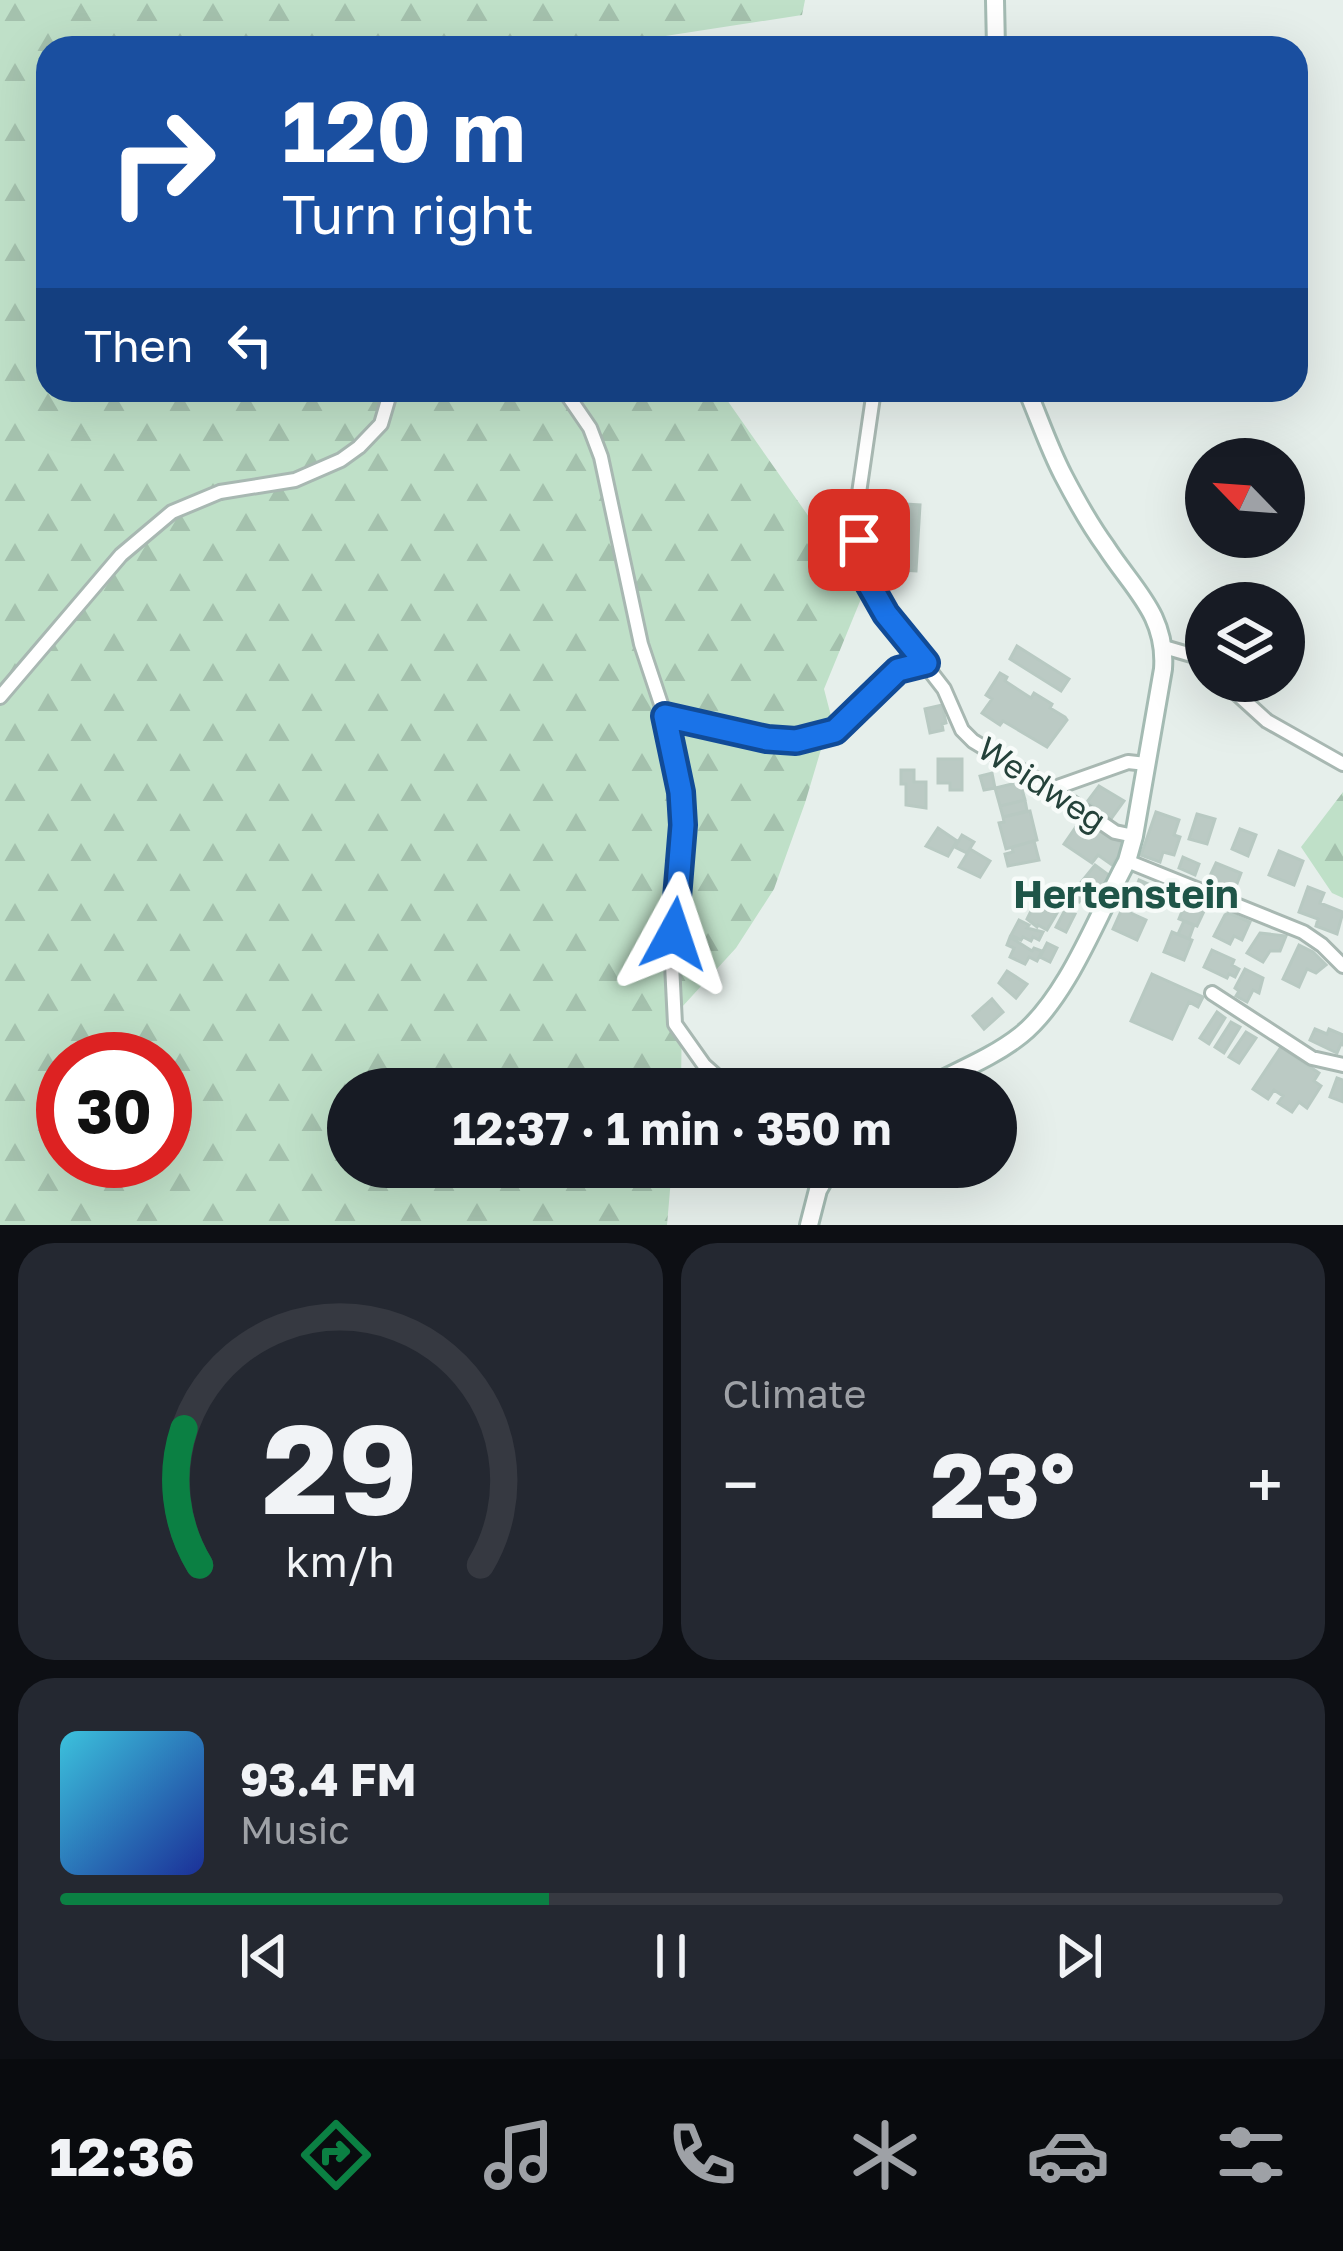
<!DOCTYPE html>
<html lang="en">
<head>
<meta charset="utf-8">
<style>
	:root { --surface:#171b24; --page:#242831; --text:#f1f3f6; --muted:#9ea1a6; --line:#363941; --accent:#0b8043 }
	body { margin:0; font-family:"Golos Text",sans-serif; background:var(--page); color:var(--text); height:100vh; display:flex; flex-direction:column; font-size:45px; white-space:nowrap }
	* { box-sizing:border-box; margin:0 }
	p { font-size:39px; color:var(--muted) }
	.icon { flex:none; width:66px; height:66px; fill:none; stroke:currentColor; stroke-width:2; stroke-linecap:round; stroke-linejoin:round }
	.map { position:relative; height:1225px; overflow:hidden }
	.details { display:flex; flex-direction:column; gap:18px; padding:18px; background:#0d0f14; flex:1 }
	.details>* { flex:none }
	.top-card { position:absolute; left:36px; top:36px; width:1272px; height:366px; border-radius:36px; box-shadow:0 12px 48px #0002; background:#1a4fa0; color:#fff; overflow:hidden }
	.needle { width:78px; rotate:295deg }
	.fabs { position:absolute; left:1185px; top:438px; display:grid; gap:24px }
	.fabs a { display:grid; place-items:center; width:120px; height:120px; border-radius:50%; background:var(--surface); box-shadow:0 12px 48px #0002; font-size:60px }
	.speed { position:absolute; left:36px; top:1032px; display:flex; gap:24px; font-size:60px; font-weight:700; text-align:center }
	.speed>* { display:grid; place-content:center; width:156px; height:156px; border-radius:50%; background:var(--surface); box-shadow:0 12px 48px #0002; line-height:1 }
	.speed .limit { border:18px solid #d22; background:#fff; color:#111 }
	.pin { position:absolute; display:grid; place-items:center; width:102px; height:102px; color:#fff; margin:-51px; border-radius:24px; box-shadow:0 6px 18px #0006 }
	.me { position:absolute; width:132px; margin:-66px; rotate:5deg; stroke-linejoin:round; filter:drop-shadow(0 0 9px #0008) }
	.turn { display:flex; align-items:center; gap:42px; height:252px; padding:0 48px; font-size:54px }
	.turn .icon { width:156px; height:156px; stroke-width:2.5 }
	.turn b { display:block; font-size:84px; line-height:102px }
	.then { display:flex; align-items:center; height:114px; padding:0 48px; background:#0003; gap:24px; font-size:45px }
	.big { font-size:90px; font-weight:700; line-height:1.1 }
	.details .widget { flex:1; display:flex; flex-direction:column; justify-content:center; gap:18px; min-width:0; padding:0 42px; border-radius:36px; background:var(--page) }
	.details .dial { align-items:center; gap:0 }
	.dial svg { height:312px; overflow:visible; fill:none; stroke:var(--line); stroke-width:7; stroke-linecap:round; text-anchor:middle }
	.dial text { fill:var(--text); stroke:none }
	.song { display:flex; align-items:center; gap:36px }
	.cover { width:144px; height:144px; border-radius:18px; background:linear-gradient(135deg,hsl(190 70% 55%),hsl(230 70% 35%)) }
	.played { height:12px; border-radius:6px; background:linear-gradient(90deg,var(--accent) 40%,var(--line) 40%) }
	.keys { display:flex; justify-content:space-around; direction:ltr }
	.heat { display:flex; justify-content:space-between; align-items:center; font-size:66px; direction:ltr }
	.details .tiles { flex:1; display:grid; gap:18px; grid-template-columns:1fr 1fr }
	.widget:last-child { grid-column:span 2 }
	.trip { position:absolute; left:327px; top:1068px; width:690px; height:120px; border-radius:60px; background:var(--surface); box-shadow:0 12px 48px #0002; font-weight:700; line-height:120px; text-align:center }
	.dock { display:flex; height:192px; justify-content:space-around; align-items:center; background:#090b0e; color:var(--muted) }
	.dock .icon { width:84px; height:84px }
	.dock .on { color:var(--accent) }
	.dock b { font-size:54px; color:var(--text) }
	.map>svg:first-child { display:block }
</style>
</head>
<body>
<div class="map">
<svg width="1343" height="1225" viewBox="0 0 1343 1225">
	<defs>
		<pattern id="forest-firs" width="22" height="20" patternUnits="userSpaceOnUse" patternTransform="scale(3)"><rect width="22" height="20" fill="#bfe0c8"/><path d="M5 1l3.5 6h-7zM16 11l3.5 6h-7z" fill="#a4c1ad"/></pattern>
	</defs>
	<rect width="100%" height="100%" fill="#e6efeb"/>
	<path fill="url(#forest-firs)" fill-rule="evenodd" d="M 0,0 L 805,0 L 802,15 L 659,37 L 659,48 L 48,48 L 48,390 L 720,390 L 863,594 L 824,689 L 831,716 L 805,803 L 774,889 L 736,948 L 682,1007 L 681,1089 L 348,1089 L 348,1167 L 672,1167 L 667,1225 L 0,1225 ZM 63,1059 L 165,1059 L 165,1161 L 63,1161 Z
		M 1343,792 L 1343,898 L 1332,893 L 1301,847 Z"/>
	<path fill="#bbcac4" stroke="#b8c9c2" stroke-width="3" d="M 872,502 L 920,505 L 916,571 L 868,568 Z
		M 1017,646 L 1069,679 L 1061,691 L 1010,659 Z
		M 1000,673 L 1007,677 L 1005,681 L 1031,698 L 1034,693 L 1052,704 L 1050,708 L 1065,717 L 1067,720 L 1047,747 L 1003,721 L 1000,725 L 982,713 L 992,699 L 986,695 Z
		M 942,705 L 946,723 L 942,724 L 943,730 L 930,733 L 925,709 Z
		M 938,759 L 962,759 L 962,790 L 950,790 L 950,783 L 938,783 Z
		M 901,770 L 914,770 L 914,782 L 926,782 L 926,808 L 906,805 L 906,784 L 901,784 Z
		M 992,773 L 995,788 L 984,790 L 980,776 Z
		M 1020,782 L 1025,800 L 1000,806 L 995,788 Z
		M 1099,786 L 1124,801 L 1111,819 L 1087,802 Z
		M 1025,800 L 1027,811 L 1003,817 L 1000,806 Z
		M 1030,811 L 1037,840 L 1006,849 L 999,823 L 1004,822 L 1003,817 Z
		M 1156,812 L 1179,820 L 1174,835 L 1180,837 L 1174,855 L 1163,852 L 1160,862 L 1141,855 Z
		M 1197,814 L 1215,819 L 1207,844 L 1189,839 Z
		M 1082,818 L 1094,826 L 1096,823 L 1125,846 L 1112,865 L 1098,855 L 1092,863 L 1064,844 Z
		M 938,828 L 957,841 L 948,856 L 926,846 Z
		M 1240,829 L 1256,835 L 1248,856 L 1232,849 Z
		M 962,835 L 974,842 L 967,853 L 955,847 Z
		M 1034,841 L 1039,860 L 1008,866 L 1005,854 L 1013,852 L 1012,847 Z
		M 970,849 L 990,861 L 980,877 L 959,867 Z
		M 1279,851 L 1303,861 L 1294,885 L 1269,875 Z
		M 1183,857 L 1199,864 L 1195,875 L 1179,868 Z
		M 1216,863 L 1241,873 L 1235,889 L 1209,878 Z
		M 1095,865 L 1110,876 L 1091,902 L 1083,896 L 1079,902 L 1070,896 Z
		M 1139,880 L 1162,890 L 1155,908 L 1132,899 Z
		M 1051,887 L 1059,892 L 1054,904 L 1060,908 L 1047,930 L 1038,925 L 1037,927 L 1027,919 L 1034,905 L 1041,908 L 1044,902 L 1034,897 L 1038,889 L 1048,894 Z
		M 1308,887 L 1324,893 L 1320,903 L 1343,912 L 1337,934 L 1316,926 L 1318,919 L 1299,912 Z
		M 1187,899 L 1206,907 L 1197,926 L 1179,919 Z
		M 1122,909 L 1146,920 L 1137,940 L 1113,929 Z
		M 1065,910 L 1075,914 L 1066,932 L 1056,927 Z
		M 1229,913 L 1250,922 L 1242,940 L 1234,936 L 1230,944 L 1214,936 L 1225,915 Z
		M 1019,920 L 1029,925 L 1027,928 L 1043,932 L 1039,940 L 1033,937 L 1031,941 L 1023,937 L 1021,940 L 1011,935 Z
		M 1184,921 L 1194,925 L 1189,939 L 1178,934 Z
		M 1172,932 L 1192,940 L 1184,960 L 1164,952 Z
		M 1260,933 L 1286,936 L 1280,951 L 1270,951 L 1263,962 L 1247,953 Z
		M 1010,937 L 1032,951 L 1034,948 L 1042,951 L 1037,961 L 1029,957 L 1025,964 L 1010,957 L 1014,948 L 1007,945 Z
		M 1047,943 L 1057,948 L 1050,962 L 1040,957 Z
		M 1299,945 L 1313,952 L 1326,965 L 1316,973 L 1307,969 L 1299,987 L 1283,979 Z
		M 1212,950 L 1234,960 L 1232,965 L 1239,969 L 1235,977 L 1229,974 L 1227,978 L 1204,967 Z
		M 1245,969 L 1263,978 L 1259,993 L 1253,990 L 1247,1002 L 1236,996 L 1239,991 L 1235,988 Z
		M 1007,971 L 1027,984 L 1016,998 L 999,983 Z
		M 1152,974 L 1203,997 L 1198,1007 L 1189,1002 L 1172,1039 L 1131,1021 Z
		M 992,999 L 1003,1012 L 984,1029 L 973,1016 Z
		M 1217,1012 L 1225,1018 L 1209,1044 L 1200,1038 Z
		M 1231,1022 L 1240,1027 L 1224,1053 L 1215,1047 Z
		M 1315,1029 L 1327,1034 L 1329,1029 L 1343,1035 L 1343,1045 L 1341,1044 L 1337,1053 L 1310,1040 Z
		M 1246,1032 L 1256,1038 L 1239,1063 L 1229,1057 Z
		M 1281,1047 L 1319,1073 L 1314,1081 L 1321,1086 L 1307,1108 L 1299,1102 L 1292,1112 L 1278,1103 L 1283,1096 L 1274,1090 L 1268,1099 L 1253,1089 Z
		M 1337,1078 L 1343,1080 L 1343,1102 L 1330,1097 Z"/>
	<g fill="none" stroke-linecap="round" stroke-linejoin="round">
		<g stroke="#a8b8b2" stroke-width="18">
			<path id="street" d="M 564,390 L 590,428 L 601,457 L 641,644 L 665,716 L 681,792 L 683,825 L 672,964 L 675,1024 L 704,1065 L 731,1089
				M 874,390 L 858,500 L 859,540 L 865,576 L 886,614 L 944,689 L 962,730 L 973,741 L 1052,789 L 1115,832 L 1134,836
				M 1164,647 L 1195,656 L 1206,666
				M 1223,681 L 1267,721 L 1343,764
				M 0,697 L 121,555 L 172,512 L 220,492 L 295,480 L 341,460 L 359,447 L 381,424 L 391,390
				M 665,716 C 716,728 779,754 830,732 C 839,729 844,720 851,714 C 873,692 894,665 926,663
				M 1052,789 L 1128,762 L 1146,764
				M 1127,861 L 1303,932 L 1322,945 L 1343,966
				M 1212,993 L 1312,1058 L 1343,1065"/>
		</g>
		<g stroke="#a4bbb3" stroke-width="22">
			<path id="secondary" d="M 995,0 L 996,48
				M 923,1089 C 955,1072 992,1058 1021,1035 C 1068,997 1098,914 1127,861 L 1134,836 L 1163,669 C 1167,615 1133,589 1106,547 C 1090,525 1076,500 1063,475 C 1049,448 1039,418 1027,390
				M 809,1225 L 818,1190 L 831,1167"/>
		</g>
		<use href="#street" stroke="#fff" stroke-width="12"/>
		<use href="#secondary" stroke="#fff" stroke-width="16"/>
	</g>
	<g fill="none" stroke-linecap="round" stroke-linejoin="round">
		<g stroke="#114b97" stroke-width="30">
			<path id="route" d="M 674,934 L 683,825 L 681,792 L 665,716 L 767,739 L 796,741 L 835,731 L 898,670 L 926,663 L 886,614 L 865,577 L 859,540"/>
		</g>
		<use href="#route" stroke="#1a73e8" stroke-width="21"/>
	</g>
	<g text-anchor="middle" stroke-width="9" stroke-linejoin="round" paint-order="stroke">
		<g font-size="33" fill="#24423a" stroke="#f7fbf9">
			<text transform="translate(1042 784) rotate(33)" y="12">Weidweg</text>
		</g>
		<g font-size="39" font-weight="bold" fill="#1f5548" stroke="#f7fbf9">
			<text x="1126" y="908">Hertenstein</text>
		</g>
	</g>
</svg>
<div class="fabs">
<a><svg class="needle" viewBox="-14 -14 28 28"><path d="M0-13l5 13h-10z" fill="#e53935"/><path d="M0 13l5-13h-10z" fill="#9ea1a6"/></svg></a>
<a><svg class="icon" aria-label="layers" viewBox="0 0 24 24"><path d="M12 4l9 5-9 5-9-5zM3 14l9 5 9-5"/></svg></a>
</div>
<div class="speed"><div class="limit">30</div></div>
<div class="pin" style="left:859px;top:540px;background:#d93025"><svg class="icon" aria-label="arrive" viewBox="0 0 24 24"><path d="M6 21V4h12l-3 4 3 4H6"/></svg></div>
<svg class="me" style="left:674px;top:934px" viewBox="-20 -20 40 40"><path d="M0-17L14 15 0 8-14 15z" fill="#1a73e8" stroke="#fff" stroke-width="4"/></svg>
<div class="trip">12:37 · 1 min · 350 m</div>
<div class="top-card">
<div class="turn"><svg class="icon" aria-label="right" viewBox="0 0 24 24"><path d="M7 20v-9h11M14 6l5 5-5 5"/></svg><div><b>120 m</b>Turn right</div></div>
<div class="then">Then<svg class="icon" aria-label="left" viewBox="0 0 24 24"><path d="M17 20v-9H6M10 6l-5 5 5 5"/></svg></div>
</div>
</div>
<section class="details">
<div class="tiles">
<div class="widget dial"><svg viewBox="0 0 100 80">
<path d="M14 69A42 42 0 1 1 86 69"/>
<path d="M14 69A42 42 0 0 1 10 34" stroke="#0b8043"/>
<text x="50" y="56" font-size="32" font-weight="700">29</text>
<text x="50" y="72" font-size="11">km/h</text>
</svg></div>
<div class="widget"><p>Climate</p>
<div class="heat"><a>−</a><b class="big">23°</b><a>+</a></div>
</div>
<div class="widget">
<div class="song"><i class="cover"></i><div><b>93.4 FM</b><p>Music</p></div></div>
<div class="played"></div>
<div class="keys"><svg class="icon" aria-label="previous" viewBox="0 0 24 24"><path d="M18 5L8 12l10 7zM5 5v14"/></svg><svg class="icon" aria-label="pause" viewBox="0 0 24 24"><path d="M8 5v14M16 5v14"/></svg><svg class="icon" aria-label="next" viewBox="0 0 24 24"><path d="M6 5l10 7-10 7zM19 5v14"/></svg></div>
</div>
</div>
</section>
<nav class="dock">
<b>12:36</b>
<svg class="icon on" aria-label="directions" viewBox="0 0 24 24"><path d="M12 3l9 9-9 9-9-9zM9 14v-3h6M13 9l2 2-2 2"/></svg>
<svg class="icon" aria-label="music" viewBox="0 0 24 24"><path d="M9 18V5l10-2v13"/><circle cx="6" cy="18" r="3"/><circle cx="16" cy="16" r="3"/></svg>
<svg class="icon" aria-label="phone" viewBox="0 0 24 24"><path d="M5 4h4l2 5-3 2q2 4 5 5l2-3 5 2v4C11 20 4 13 5 4z"/></svg>
<svg class="icon" aria-label="climate" viewBox="0 0 24 24"><path d="M12 3v18M4 7l16 10M4 17L20 7"/></svg>
<svg class="icon" aria-label="car" viewBox="0 0 24 24"><path d="M5 17H2v-5l4-1 3-4h7l3 4 3 1v5h-3M9 17h6M6 11h13"/><circle cx="7" cy="17" r="2"/><circle cx="17" cy="17" r="2"/></svg>
<svg class="icon" aria-label="filters" viewBox="0 0 24 24"><path d="M4 7h16M4 17h16"/><circle cx="9" cy="7" r="2"/><circle cx="15" cy="17" r="2"/></svg>
</nav>
</body>
</html>
